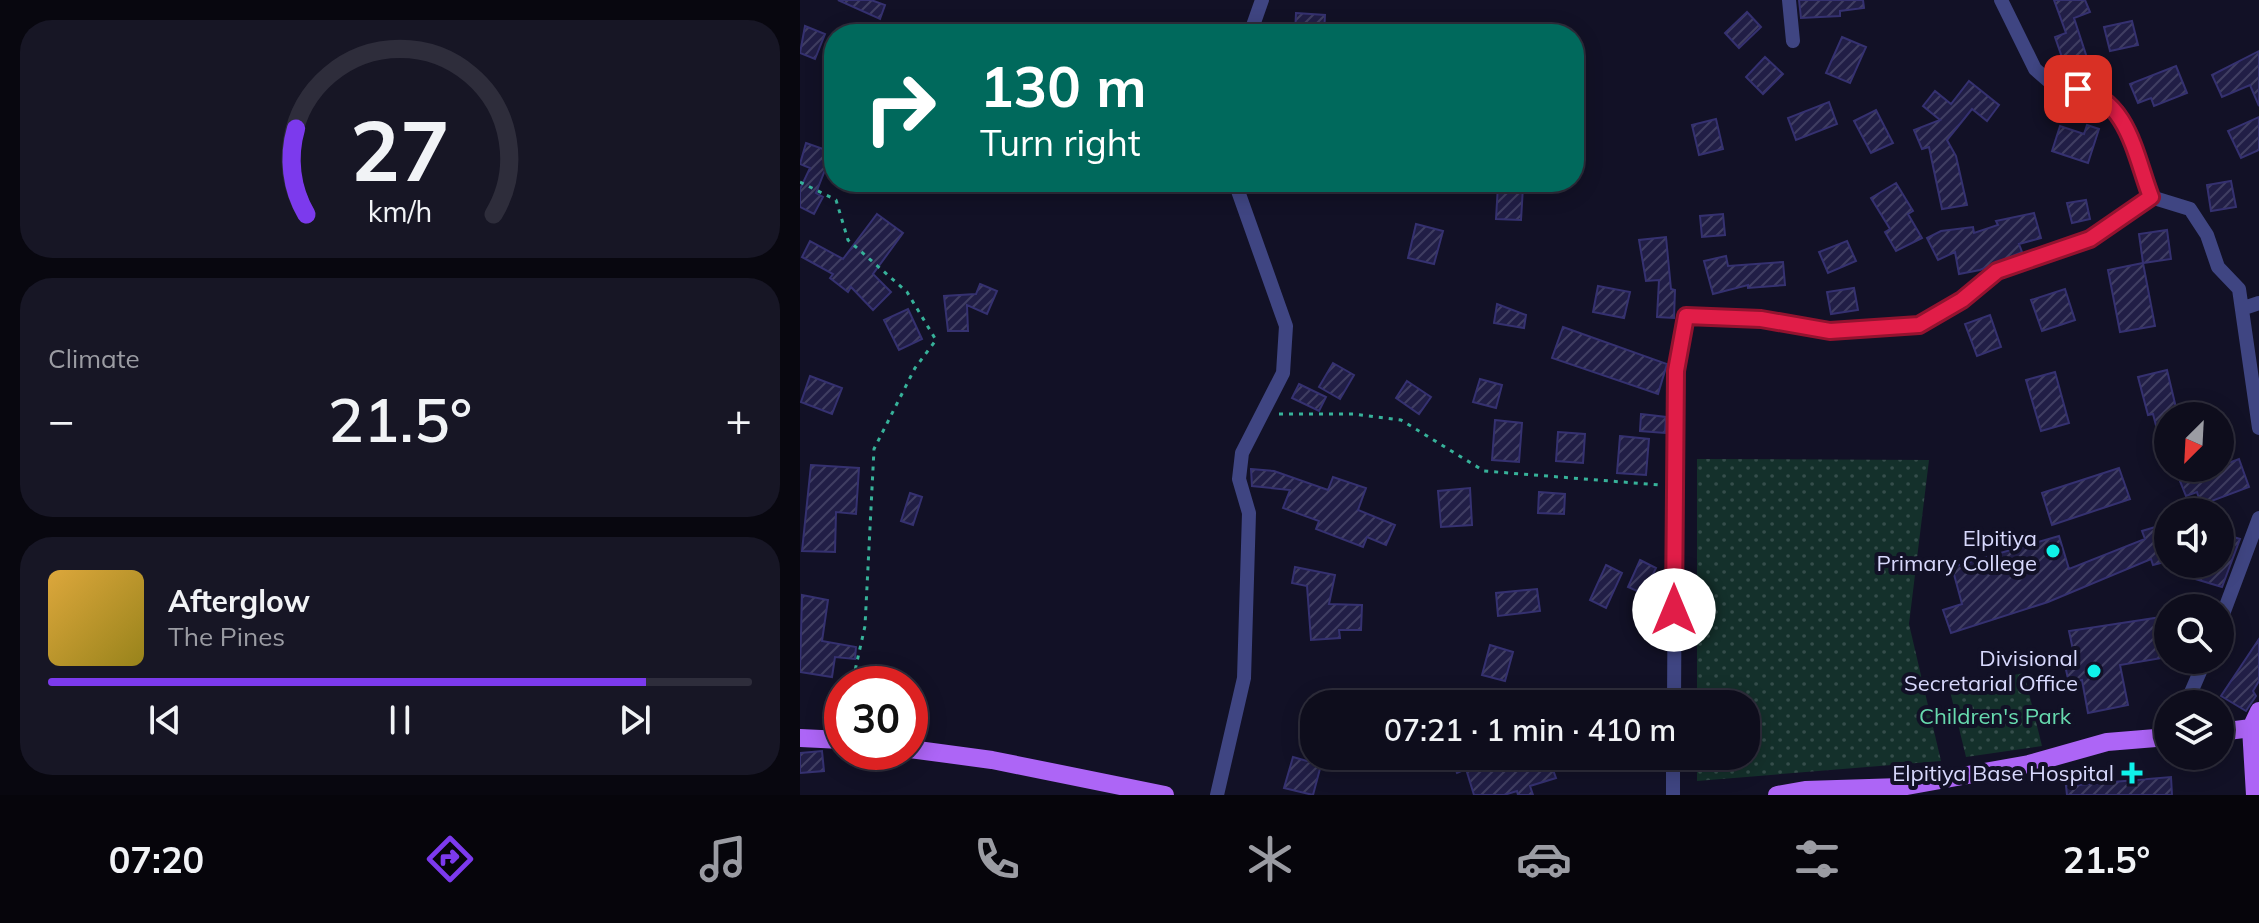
<!DOCTYPE html>
<html lang="en">
<head>
<meta charset="utf-8">
<style>
	:root { --surface:#0e0d1c; --page:#171625; --text:#f1f3f6; --muted:#9b9ca3; --line:#2e2d3b; --accent:#7c3aed }
	body { margin:0; font-family:Mulish,sans-serif; background:var(--page); color:var(--text); height:100vh; display:flex; flex-direction:column; font-size:30px; white-space:nowrap }
	* { box-sizing:border-box; margin:0 }
	p { font-size:26px; color:var(--muted) }
	.icon { flex:none; width:44px; height:44px; fill:none; stroke:currentColor; stroke-width:2; stroke-linecap:round; stroke-linejoin:round }
	.map { position:relative; flex:1; overflow:hidden }
	.sheet { display:flex; flex-direction:column; gap:20px; padding:20px; background:#08070f; width:800px }
	.sheet>* { flex:none }
	.top-card { position:absolute; left:24px; top:24px; width:760px; height:168px; border-radius:32px; box-shadow:0 4px 20px #0003,0 0 0 2px var(--line); background:#00695c; color:#fff; overflow:hidden }
	.needle { width:52px; rotate:204deg }
	.buttons { position:absolute; left:1354px; top:402px; display:grid; gap:16px }
	.buttons a { display:grid; place-items:center; width:80px; height:80px; border-radius:50%; background:var(--surface); box-shadow:0 4px 20px #0003,0 0 0 2px var(--line); font-size:40px }
	.speed { position:absolute; left:24px; top:666px; display:flex; gap:16px; font-size:40px; font-weight:700; text-align:center }
	.speed>* { display:grid; place-content:center; width:104px; height:104px; border-radius:50%; background:var(--surface); box-shadow:0 4px 20px #0003,0 0 0 2px var(--line); line-height:1 }
	.speed .limit { border:12px solid #d22; background:#fff; color:#111 }
	.pin { position:absolute; display:grid; place-items:center; width:68px; height:68px; color:#fff; margin:-34px; border-radius:16px; box-shadow:0 4px 12px #0006 }
	.me { position:absolute; width:88px; margin:-44px; rotate:0deg; stroke-linejoin:round; filter:drop-shadow(0 0 6px #0008) }
	.turn { display:flex; align-items:center; gap:28px; height:168px; padding:0 24px; font-size:36px }
	.turn .icon { width:104px; height:104px; stroke-width:2.5 }
	.turn b { display:block; font-size:56px; line-height:68px }
	.big { font-size:60px; font-weight:600; line-height:1.1 }
	.sheet .card { flex:1; display:flex; flex-direction:column; justify-content:center; gap:12px; min-width:0; padding:0 28px; border-radius:32px; background:var(--page) }
	.sheet .dial { align-items:center; gap:0 }
	.dial svg { height:208px; overflow:visible; fill:none; stroke:var(--line); stroke-width:7; stroke-linecap:round; text-anchor:middle }
	.dial text { fill:var(--text); stroke:none }
	.song { display:flex; align-items:center; gap:24px }
	.cover { width:96px; height:96px; border-radius:12px; background:linear-gradient(135deg,hsl(40 70% 55%),hsl(50 70% 35%)) }
	.played { height:8px; border-radius:4px; background:linear-gradient(90deg,var(--accent) 85%,var(--line) 85%) }
	.keys { display:flex; justify-content:space-around; direction:ltr }
	.heat { display:flex; justify-content:space-between; align-items:center; font-size:44px; direction:ltr }
	.trip { position:absolute; left:500px; top:690px; width:460px; height:80px; border-radius:32px; background:var(--surface); box-shadow:0 4px 20px #0003,0 0 0 2px var(--line); font-weight:600; line-height:80px; text-align:center }
	.tabs { display:flex; height:128px; justify-content:space-around; align-items:center; background:#06050b; color:var(--muted) }
	.tabs .icon { width:56px; height:56px }
	.tabs .on { color:var(--accent) }
	.tabs b { font-size:36px; color:var(--text) }
	main { display:flex; flex:1; min-height:0 }
	.map>svg:first-child { display:block }
</style>
</head>
<body>
<main>
<section class="sheet">
<div class="card dial"><svg viewBox="0 0 100 80">
<path d="M14 69A42 42 0 1 1 86 69"/>
<path d="M14 69A42 42 0 0 1 10 36" stroke="#7c3aed"/>
<text x="50" y="56" font-size="32" font-weight="700">27</text>
<text x="50" y="72" font-size="11">km/h</text>
</svg></div>
<div class="card"><p>Climate</p>
<div class="heat"><a>−</a><b class="big">21.5°</b><a>+</a></div>
</div>
<div class="card">
<div class="song"><i class="cover"></i><div><b>Afterglow</b><p>The Pines</p></div></div>
<div class="played"></div>
<div class="keys"><svg class="icon" aria-label="previous" viewBox="0 0 24 24"><path d="M18 5L8 12l10 7zM5 5v14"/></svg><svg class="icon" aria-label="pause" viewBox="0 0 24 24"><path d="M8 5v14M16 5v14"/></svg><svg class="icon" aria-label="next" viewBox="0 0 24 24"><path d="M6 5l10 7-10 7zM19 5v14"/></svg></div>
</div>
</section>
<div class="map">
<svg width="1459" height="795" viewBox="0 0 1459 795">
	<defs>
		<pattern id="park-dots" width="8" height="8" patternUnits="userSpaceOnUse" patternTransform="scale(2)"><rect width="8" height="8" fill="#14302b"/><path d="M2 2h.1M6 6h.1" fill="none" stroke="#354d4b" stroke-width="1.8" stroke-linecap="round"/></pattern>
		<pattern id="building-hatch" width="6" height="6" patternUnits="userSpaceOnUse" patternTransform="scale(2)"><rect width="6" height="6" fill="#211e46"/><path d="M-1 1l2-2M0 6l6-6M5 7l2-2" fill="none" stroke="#403e62"/></pattern>
	</defs>
	<rect width="100%" height="100%" fill="#121126"/>
	<path fill="url(#park-dots)" d="M 897,459 L 1129,460 L 1109,624 L 1141,761 L 897,781 L 897,756 L 946,756 L 946,704 L 897,704 Z
		M 1224,673 L 1242,746 L 1166,757 L 1149,687 Z"/>
	<path fill="url(#building-hatch)" stroke="#353170" stroke-width="2" d="M 38,0 L 71,0 L 85,5 L 80,19 Z
		M 999,0 L 1063,0 L 1064,8 L 1040,11 L 1040,16 L 1001,18 Z
		M 1254,0 L 1285,0 L 1290,12 L 1274,18 L 1289,64 L 1267,72 L 1255,37 L 1266,33 Z
		M 947,12 L 961,27 L 939,48 L 925,33 Z
		M 496,13 L 525,15 L 524,34 L 495,34 Z
		M 1332,21 L 1338,45 L 1310,51 L 1304,27 Z
		M 5,26 L 25,34 L 15,59 L 0,53 Z
		M 1042,37 L 1066,47 L 1050,83 L 1026,73 Z
		M 1459,51 L 1459,106 L 1450,85 L 1422,97 L 1412,75 Z
		M 965,57 L 983,74 L 963,94 L 946,77 Z
		M 1376,66 L 1387,93 L 1354,106 L 1351,98 L 1338,103 L 1330,84 Z
		M 1169,81 L 1199,105 L 1187,121 L 1172,109 L 1147,140 L 1156,156 L 1167,205 L 1142,209 L 1129,147 L 1122,149 L 1114,130 L 1140,120 L 1123,106 L 1135,91 L 1151,104 Z
		M 1029,102 L 1037,124 L 996,140 L 988,118 Z
		M 1076,110 L 1093,143 L 1071,153 L 1054,121 Z
		M 1459,117 L 1459,150 L 1441,158 L 1428,131 Z
		M 916,119 L 923,149 L 899,155 L 892,125 Z
		M 1287,125 L 1299,129 L 1288,163 L 1252,151 L 1260,126 L 1284,134 Z
		M 6,143 L 32,152 L 16,193 L 23,197 L 14,214 L 0,207 L 0,189 L 10,168 L 0,164 Z
		M 1431,181 L 1436,207 L 1411,211 L 1407,185 Z
		M 1096,183 L 1113,211 L 1108,214 L 1122,238 L 1096,251 L 1085,232 L 1090,229 L 1071,198 Z
		M 698,185 L 723,187 L 721,220 L 696,219 Z
		M 1286,200 L 1290,219 L 1272,223 L 1267,203 Z
		M 1234,213 L 1241,238 L 1219,244 L 1222,252 L 1180,270 L 1159,274 L 1155,252 L 1138,260 L 1127,238 L 1141,231 L 1173,227 L 1174,233 L 1198,225 L 1196,221 Z
		M 77,214 L 103,233 L 73,274 L 91,292 L 73,310 L 51,287 L 48,292 L 30,278 L 33,274 L 2,257 L 10,241 L 43,259 Z
		M 923,214 L 925,235 L 902,237 L 900,216 Z
		M 616,224 L 643,231 L 634,264 L 608,258 Z
		M 1367,230 L 1371,259 L 1343,263 L 1339,234 Z
		M 866,237 L 871,289 L 875,290 L 874,318 L 857,317 L 859,280 L 846,281 L 839,240 Z
		M 1047,241 L 1056,261 L 1028,273 L 1019,252 Z
		M 926,256 L 928,266 L 983,262 L 985,285 L 948,288 L 948,285 L 913,294 L 904,261 Z
		M 1343,263 L 1355,326 L 1320,332 L 1308,270 Z
		M 180,284 L 197,291 L 187,314 L 167,305 L 168,331 L 148,331 L 144,296 L 176,294 Z
		M 798,286 L 830,292 L 824,318 L 793,312 Z
		M 1054,288 L 1058,310 L 1031,314 L 1027,292 Z
		M 1265,289 L 1275,320 L 1242,331 L 1231,300 Z
		M 697,304 L 726,315 L 724,328 L 694,323 Z
		M 108,309 L 122,339 L 99,350 L 84,320 Z
		M 1190,315 L 1201,347 L 1177,356 L 1165,324 Z
		M 763,327 L 867,364 L 858,394 L 752,358 Z
		M 533,363 L 554,375 L 540,399 L 519,387 Z
		M 1367,370 L 1378,416 L 1368,416 L 1368,455 L 1364,456 L 1353,414 L 1348,415 L 1338,377 Z
		M 1255,372 L 1269,423 L 1241,431 L 1226,380 Z
		M 10,376 L 42,388 L 32,414 L 1,402 Z
		M 680,379 L 702,385 L 696,408 L 673,402 Z
		M 607,381 L 631,397 L 619,414 L 596,398 Z
		M 499,384 L 526,397 L 519,411 L 492,398 Z
		M 841,414 L 866,417 L 865,433 L 840,431 Z
		M 695,420 L 722,423 L 719,462 L 692,460 Z
		M 758,432 L 785,434 L 783,463 L 756,461 Z
		M 820,436 L 849,439 L 846,475 L 817,473 Z
		M 1439,459 L 1449,487 L 1401,505 L 1397,492 L 1386,496 L 1380,481 Z
		M 11,465 L 59,468 L 56,514 L 36,512 L 35,552 L 2,551 Z
		M 1319,468 L 1330,499 L 1252,525 L 1242,493 Z
		M 451,469 L 474,471 L 528,490 L 533,477 L 566,488 L 558,510 L 595,525 L 586,545 L 567,537 L 563,547 L 516,529 L 519,521 L 483,508 L 490,490 L 452,486 Z
		M 670,488 L 672,525 L 641,527 L 638,491 Z
		M 739,492 L 765,494 L 764,514 L 738,513 Z
		M 110,493 L 122,497 L 113,525 L 101,521 Z
		M 1362,525 L 1368,561 L 1353,565 L 1351,559 L 1248,602 L 1151,633 L 1143,610 L 1162,604 L 1152,567 L 1259,536 L 1269,569 L 1345,539 L 1342,531 Z
		M 1420,533 L 1440,539 L 1422,587 L 1382,575 L 1385,564 L 1420,564 Z
		M 840,560 L 856,568 L 844,594 L 828,587 Z
		M 806,565 L 822,573 L 806,608 L 790,600 Z
		M 495,567 L 535,575 L 529,604 L 562,605 L 561,630 L 539,630 L 540,638 L 511,640 L 507,586 L 492,583 Z
		M 737,589 L 740,611 L 698,616 L 696,593 Z
		M 2,595 L 28,600 L 22,641 L 56,647 L 55,659 L 35,657 L 32,677 L 0,672 Z
		M 1368,616 L 1368,657 L 1320,665 L 1328,705 L 1288,713 L 1282,680 L 1269,683 L 1264,661 L 1275,659 L 1269,631 Z
		M 1459,639 L 1459,681 L 1453,691 L 1456,696 L 1446,711 L 1421,696 Z
		M 690,645 L 713,652 L 705,681 L 682,675 Z
		M 22,751 L 24,771 L 0,773 L 0,753 Z
		M 650,756 L 748,756 L 756,778 L 730,786 L 733,795 L 718,795 L 717,791 L 704,795 L 674,795 L 666,769 L 657,773 Z
		M 493,757 L 521,765 L 513,795 L 484,788 Z
		M 1371,777 L 1372,795 L 1267,795 L 1266,786 Z"/>
	<g fill="none" stroke-linecap="round" stroke-linejoin="round">
		<path stroke="#37b29a" stroke-width="3" stroke-dasharray="4 6" stroke-linecap="butt" d="M 0,182 L 36,200 L 48,240 L 107,292 L 136,340 L 115,368 L 74,449 L 65,626 L 52,684
			M 479,414 L 553,414 L 601,420 L 684,471 L 860,485
			M 30,724 L 42,704"/>
		<path stroke="#3f4582" stroke-width="14" d="M 989,0 L 993,41
			M 1201,0 L 1235,69 L 1251,83 L 1298,93 L 1318,111 L 1351,197 L 1390,209 L 1407,235 L 1418,267 L 1439,289 L 1459,428
			M 450,34 L 462,0
			M 1444,308 L 1459,303
			M 1420,622 L 1459,518
			M 874,704 L 876,371 L 886,316 L 961,319 L 1030,331 L 1119,325 L 1162,300 L 1197,271 L 1290,239 L 1351,197
			M 1386,704 L 1405,660
			M 417,795 L 444,678 L 449,513 L 439,479 L 442,453 L 483,373 L 486,326 L 438,191 L 438,182
			M 873,795 L 873,756"/>
		<path stroke="#ad65f6" stroke-width="18" d="M 1420,732 L 1451,728
			M 0,738 L 42,740
			M 110,749 L 192,760 L 365,795
			M 977,795 L 1005,790 L 1101,787 L 1229,764 L 1307,742 L 1368,737
			M 1455,795 L 1451,728 L 1459,711"/>
	</g>
	<g fill="none" stroke-linecap="round" stroke-linejoin="round">
		<g stroke="#92132f" stroke-width="20">
			<path id="route" d="M 874,610 L 876,371 L 886,316 L 961,319 L 1030,331 L 1119,325 L 1162,300 L 1197,271 L 1290,239 L 1351,197 C 1335,155 1328,99 1278,89"/>
		</g>
		<use href="#route" stroke="#e11d48" stroke-width="14"/>
	</g>
	<g fill="#0ff2ea" stroke="#121126" stroke-width="3">
		<circle cx="1253" cy="551" r="8"/>
		<circle cx="1294" cy="671" r="8"/>
		<path d="M1328 761h8v8h8v8h-8v8h-8v-8h-8v-8h8z"/>
	</g>
	<g text-anchor="middle" stroke-width="8" stroke-linejoin="round" paint-order="stroke">
		<g font-size="22" fill="#d8d9fd" stroke="#121126" text-anchor="end">
			<text x="1237" y="546">Elpitiya<tspan x="1237" dy="25">Primary College</tspan></text>
			<text x="1278" y="666">Divisional<tspan x="1278" dy="25">Secretarial Office</tspan></text>
			<text x="1314" y="781">Elpitiya Base Hospital</text>
		</g>
		<g font-size="22" fill="#67daae" stroke="#121126">
			<text x="1195" y="724">Children's Park</text>
		</g>
	</g>
</svg>
<div class="buttons">
<a><svg class="needle" viewBox="-14 -14 28 28"><path d="M0-13l5 13h-10z" fill="#e53935"/><path d="M0 13l5-13h-10z" fill="#9b9ca3"/></svg></a>
<a><svg class="icon" aria-label="sound" viewBox="0 0 24 24"><path d="M4 9h4l5-4v14l-5-4H4zM17 9q2 3 0 6"/></svg></a>
<a><svg class="icon" aria-label="search" viewBox="0 0 24 24"><circle cx="10" cy="10" r="6"/><path d="M15 15l6 6"/></svg></a>
<a><svg class="icon" aria-label="layers" viewBox="0 0 24 24"><path d="M12 4l9 5-9 5-9-5zM3 14l9 5 9-5"/></svg></a>
</div>
<div class="speed"><div class="limit">30</div></div>
<div class="pin" style="left:1278px;top:89px;background:#d93025"><svg class="icon" aria-label="arrive" viewBox="0 0 24 24"><path d="M6 21V4h12l-3 4 3 4H6"/></svg></div>
<svg class="me" style="left:874px;top:610px" viewBox="-20 -20 40 40"><circle r="19" fill="#fff"/><path d="M0-13L10 11 0 6-10 11z" fill="#e11d48"/></svg>
<div class="trip">07:21 · 1 min · 410 m</div>
<div class="top-card">
<div class="turn"><svg class="icon" aria-label="right" viewBox="0 0 24 24"><path d="M7 20v-9h11M14 6l5 5-5 5"/></svg><div><b>130 m</b>Turn right</div></div>
</div>
</div>
</main>
<nav class="tabs">
<b>07:20</b>
<svg class="icon on" aria-label="directions" viewBox="0 0 24 24"><path d="M12 3l9 9-9 9-9-9zM9 14v-3h6M13 9l2 2-2 2"/></svg>
<svg class="icon" aria-label="music" viewBox="0 0 24 24"><path d="M9 18V5l10-2v13"/><circle cx="6" cy="18" r="3"/><circle cx="16" cy="16" r="3"/></svg>
<svg class="icon" aria-label="phone" viewBox="0 0 24 24"><path d="M5 4h4l2 5-3 2q2 4 5 5l2-3 5 2v4C11 20 4 13 5 4z"/></svg>
<svg class="icon" aria-label="climate" viewBox="0 0 24 24"><path d="M12 3v18M4 7l16 10M4 17L20 7"/></svg>
<svg class="icon" aria-label="car" viewBox="0 0 24 24"><path d="M5 17H2v-5l4-1 3-4h7l3 4 3 1v5h-3M9 17h6M6 11h13"/><circle cx="7" cy="17" r="2"/><circle cx="17" cy="17" r="2"/></svg>
<svg class="icon" aria-label="filters" viewBox="0 0 24 24"><path d="M4 7h16M4 17h16"/><circle cx="9" cy="7" r="2"/><circle cx="15" cy="17" r="2"/></svg>
<b>21.5°</b>
</nav>
</body>
</html>
